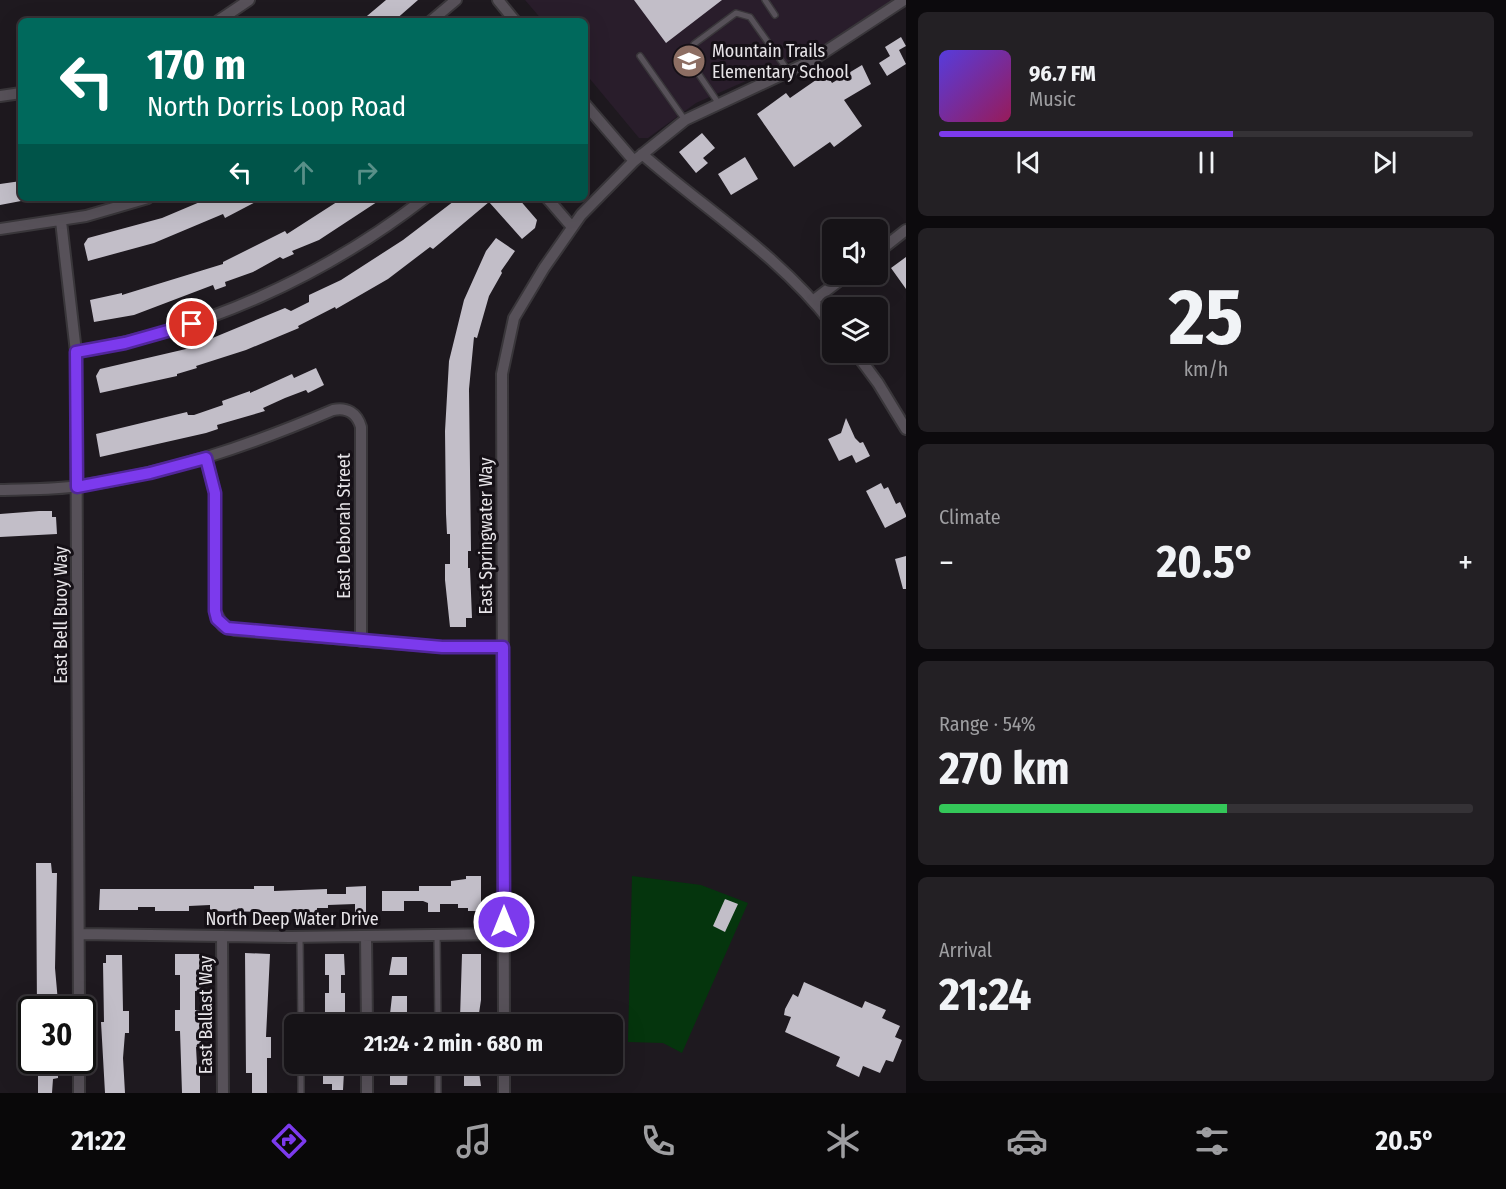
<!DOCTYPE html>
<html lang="en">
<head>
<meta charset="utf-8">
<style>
	:root { --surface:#161317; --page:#232024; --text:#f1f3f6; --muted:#9e9ea1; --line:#353236; --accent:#7c3aed }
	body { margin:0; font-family:"Fira Sans Condensed",sans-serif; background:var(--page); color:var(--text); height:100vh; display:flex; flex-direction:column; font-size:22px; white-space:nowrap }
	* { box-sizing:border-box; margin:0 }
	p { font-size:20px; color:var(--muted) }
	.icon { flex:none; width:33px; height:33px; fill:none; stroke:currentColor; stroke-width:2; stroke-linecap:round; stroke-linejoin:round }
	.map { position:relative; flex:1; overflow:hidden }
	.panel { display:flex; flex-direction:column; gap:12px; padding:12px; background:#0c0a0d; width:600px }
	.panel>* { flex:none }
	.banner { position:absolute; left:18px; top:18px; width:570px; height:183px; border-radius:9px; box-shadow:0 6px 24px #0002,0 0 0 2px var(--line); background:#00695c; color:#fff; overflow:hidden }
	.fabs { position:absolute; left:822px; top:219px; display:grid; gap:12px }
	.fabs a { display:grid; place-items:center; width:66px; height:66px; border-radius:9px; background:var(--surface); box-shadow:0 6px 24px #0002,0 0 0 2px var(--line); font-size:30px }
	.speed { position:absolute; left:18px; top:996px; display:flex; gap:12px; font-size:30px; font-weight:700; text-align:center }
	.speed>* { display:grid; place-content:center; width:78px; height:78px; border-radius:50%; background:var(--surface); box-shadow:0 6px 24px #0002,0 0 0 2px var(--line); line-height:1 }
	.speed .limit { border:3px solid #111; border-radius:9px; background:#fff; color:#111 }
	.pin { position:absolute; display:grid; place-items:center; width:51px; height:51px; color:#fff; margin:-26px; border:3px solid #fff; border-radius:50%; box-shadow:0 2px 6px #0007 }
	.me { position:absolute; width:66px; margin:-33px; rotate:0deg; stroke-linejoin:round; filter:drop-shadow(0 0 4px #0008) }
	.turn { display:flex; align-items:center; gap:21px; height:126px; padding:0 30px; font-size:27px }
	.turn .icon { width:78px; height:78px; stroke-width:2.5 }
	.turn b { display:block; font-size:42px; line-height:51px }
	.lanes { display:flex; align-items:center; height:57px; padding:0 30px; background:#0003; justify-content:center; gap:30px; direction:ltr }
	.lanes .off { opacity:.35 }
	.big { font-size:45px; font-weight:700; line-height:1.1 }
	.panel .tile { flex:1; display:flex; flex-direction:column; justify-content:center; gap:9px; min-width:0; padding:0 21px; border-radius:9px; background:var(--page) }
	.panel .dial { align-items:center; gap:0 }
	.dial b { font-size:78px; line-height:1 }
	.song { display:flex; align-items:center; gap:18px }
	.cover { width:72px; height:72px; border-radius:9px; background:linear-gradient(135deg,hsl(250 70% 55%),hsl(330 70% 35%)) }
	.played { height:6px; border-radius:3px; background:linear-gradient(90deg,var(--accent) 55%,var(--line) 55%) }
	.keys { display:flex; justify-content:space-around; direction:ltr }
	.heat { display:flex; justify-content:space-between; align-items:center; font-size:33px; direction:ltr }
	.charge { height:9px; border-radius:4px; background:linear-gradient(90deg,#34c759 54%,var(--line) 0) }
	.trip { position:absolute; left:284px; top:1014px; width:339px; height:60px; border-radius:9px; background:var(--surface); box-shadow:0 6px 24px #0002,0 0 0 2px var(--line); font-weight:700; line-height:60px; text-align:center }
	.tabs { display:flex; height:96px; justify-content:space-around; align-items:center; background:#090809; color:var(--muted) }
	.tabs .icon { width:42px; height:42px }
	.tabs .selected { color:var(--accent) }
	.tabs b { font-size:27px; color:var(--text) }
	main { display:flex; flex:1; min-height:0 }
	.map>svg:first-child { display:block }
</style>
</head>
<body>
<main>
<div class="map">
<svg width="906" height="1093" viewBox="0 0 906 1093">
	<rect width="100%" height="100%" fill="#1e191f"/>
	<path fill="#291d2b" d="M 525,0 L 893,0 L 818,49 L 696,103 L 648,138 L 639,138 L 585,73 L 585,21 L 543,21 Z"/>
	<path fill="#05350d" d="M 632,876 L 701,885 L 748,903 L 682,1053 L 663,1043 L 628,1042 Z"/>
	<path fill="#c2bec8" d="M 386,0 L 418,0 L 394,21 L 361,21 Z
		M 634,0 L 722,0 L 666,43 Z
		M 901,37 L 906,46 L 899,50 L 906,64 L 887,76 L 879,63 L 890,56 L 885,47 Z
		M 862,65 L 871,84 L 844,100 L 862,126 L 834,147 L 830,142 L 794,167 L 757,114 L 786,93 L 790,98 L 826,73 L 832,83 Z
		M 702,133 L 715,148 L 703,158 L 708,163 L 696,173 L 679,152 Z
		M 745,157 L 758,179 L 731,195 L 718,174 Z
		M 21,181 L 21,201 L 0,205 L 0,184 Z
		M 219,198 L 263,198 L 225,218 L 223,214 L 154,243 L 88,261 L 84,244 L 88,238 L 162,218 L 207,199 L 209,203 Z
		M 343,198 L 383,198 L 319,240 L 292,251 L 294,254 L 283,259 L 280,257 L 253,272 L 225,282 L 226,286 L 215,290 L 213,285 L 134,315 L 94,322 L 90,300 L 122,293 L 122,295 L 223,264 L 223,262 L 285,231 L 287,234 Z
		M 458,198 L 518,198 L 537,220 L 535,228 L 522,239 L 489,202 L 433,249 L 430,247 L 388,279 L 336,309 L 335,307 L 298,326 L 299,328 L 246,350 L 196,366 L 197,368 L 177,374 L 177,376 L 100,393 L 96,376 L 100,369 L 186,349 L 285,308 L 291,311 L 309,302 L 309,295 L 341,280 L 403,240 Z
		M 496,238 L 515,251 L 501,271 L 502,273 L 489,296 L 477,338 L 474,337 L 469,389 L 471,551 L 468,551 L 468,568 L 470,568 L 472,618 L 466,618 L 466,627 L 450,627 L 445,580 L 445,564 L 450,564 L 450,534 L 447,534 L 446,514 L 445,431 L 449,361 L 464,300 L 486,251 Z
		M 906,257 L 906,289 L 891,268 Z
		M 316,368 L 324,385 L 308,393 L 306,390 L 285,398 L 263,408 L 265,411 L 217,425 L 218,429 L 206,433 L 100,457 L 96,434 L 187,412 L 188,415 L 194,415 L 223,405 L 222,401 L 250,391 L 250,393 L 292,374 L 294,378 Z
		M 846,418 L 855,438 L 860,443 L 863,442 L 870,456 L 856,463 L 852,455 L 839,461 L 828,439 L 841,433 Z
		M 881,483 L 884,489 L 888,487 L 896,504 L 900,502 L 906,515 L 906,517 L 885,528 L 866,491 Z
		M 39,511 L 52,511 L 52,517 L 56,517 L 57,534 L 0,537 L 0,514 Z
		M 906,556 L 906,589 L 903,589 L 895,559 Z
		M 36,863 L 51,863 L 52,873 L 57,873 L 55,968 L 58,1002 L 53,1003 L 53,1010 L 37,1010 Z
		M 466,876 L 481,876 L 481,911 L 468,911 L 468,908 L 458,908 L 458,904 L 440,904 L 440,912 L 428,912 L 428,903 L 423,901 L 404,901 L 404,911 L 382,911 L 382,891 L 419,891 L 419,886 L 451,886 L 451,881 L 466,879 Z
		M 254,886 L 274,886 L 274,891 L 327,889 L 327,894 L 346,894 L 346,887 L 366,886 L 366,912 L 355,912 L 355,904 L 328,905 L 328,908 L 317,908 L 317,913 L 210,911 L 210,905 L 189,906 L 189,911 L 155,911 L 155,907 L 138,907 L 138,910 L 99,910 L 100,889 L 254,889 Z
		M 725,899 L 738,904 L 725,932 L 713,926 Z
		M 245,953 L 270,954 L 266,1037 L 271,1037 L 271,1058 L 267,1058 L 267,1093 L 252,1093 L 252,1073 L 246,1073 Z
		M 175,954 L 200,954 L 201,991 L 195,991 L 195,1010 L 200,1010 L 201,1047 L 196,1047 L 197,1065 L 200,1065 L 200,1093 L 182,1093 L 180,1031 L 175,1031 L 175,1010 L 180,1010 L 180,975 L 175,975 Z
		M 325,954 L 344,954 L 345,975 L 341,975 L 341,993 L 345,993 L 345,1014 L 341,1014 L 341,1020 L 329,1020 L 329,1014 L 325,1014 L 325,993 L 329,993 L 329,975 L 325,975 Z
		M 462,954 L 481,954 L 481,1000 L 478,1020 L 460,1019 Z
		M 106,955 L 122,955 L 123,1011 L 129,1011 L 129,1033 L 125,1033 L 123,1058 L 125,1093 L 105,1093 L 101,1022 L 104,1022 L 103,963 L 106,963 Z
		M 392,957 L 407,957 L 407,975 L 389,975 Z
		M 804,982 L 862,1008 L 865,1001 L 886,1010 L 882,1018 L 900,1026 L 895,1037 L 902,1040 L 893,1062 L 886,1060 L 880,1073 L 863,1066 L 859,1077 L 836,1066 L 840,1057 L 785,1032 L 791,1017 L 784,1015 L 785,1009 L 793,994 L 798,997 Z
		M 392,996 L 407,996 L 407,1014 L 390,1014 Z
		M 38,1060 L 53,1060 L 53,1068 L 58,1068 L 58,1078 L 53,1079 L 52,1093 L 38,1093 Z
		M 323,1064 L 338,1064 L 338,1072 L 344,1072 L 343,1090 L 332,1090 L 332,1084 L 323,1084 Z
		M 390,1064 L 408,1064 L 407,1085 L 390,1085 Z
		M 464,1065 L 478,1065 L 481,1086 L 464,1086 Z"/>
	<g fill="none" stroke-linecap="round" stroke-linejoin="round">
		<g stroke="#39363a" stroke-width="8">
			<path id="lane" d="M 765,0 L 775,15
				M 640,56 L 685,120
				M 719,104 L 689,60 L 694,44 L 736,13 L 750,17 L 789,72
				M 437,935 L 438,1024
				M 300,937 L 301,1024
				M 301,1064 L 301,1093
				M 438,1064 L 438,1093"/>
		</g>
		<g stroke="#39363a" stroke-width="14">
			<path id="street" d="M 498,0 L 515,21
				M 218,21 L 249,0
				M 431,21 L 456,0
				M 0,96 L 21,93
				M 585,104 L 634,161
				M 642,154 C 706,210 780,256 832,324
				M 547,198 L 572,227
				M 61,221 L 76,352 L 79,1010
				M 0,229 L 86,216 L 148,198
				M 878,252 L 906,230
				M 814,300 L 848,274
				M 76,352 C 204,331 323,277 425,198
				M 855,352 L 878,383 L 906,429
				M 206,458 L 215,493 L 215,611 L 223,626 L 235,630 L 442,647 L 503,647
				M 0,490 C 26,489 53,490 78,486 C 167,474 251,445 333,410 C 347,407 357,413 361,427 L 361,641
				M 80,934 L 290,937 L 504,934
				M 222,936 L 223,1093
				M 366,936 L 367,1024
				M 504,1024 L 502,374 L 514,318 L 544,268 L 581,215 L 634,161 L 685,120 L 811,61 L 904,0
				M 367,1064 L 367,1093
				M 504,1064 L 504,1093
				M 79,1093 L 79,1060"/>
		</g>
		<use href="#lane" stroke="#575159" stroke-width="5"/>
		<use href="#street" stroke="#575159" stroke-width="10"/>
	</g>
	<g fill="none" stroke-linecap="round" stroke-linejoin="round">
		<g stroke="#51269a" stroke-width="15">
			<path id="route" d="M 192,324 L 125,343 L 76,352 L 77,487 L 150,473 L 206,458 L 215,493 L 215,611 L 217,619 L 227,628 L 442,647 L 503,647 L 504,922"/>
		</g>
		<use href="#route" stroke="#7c3aed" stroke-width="10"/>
	</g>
	<defs>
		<g id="school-disc" transform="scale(1.725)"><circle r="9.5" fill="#8d6e63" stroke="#151016"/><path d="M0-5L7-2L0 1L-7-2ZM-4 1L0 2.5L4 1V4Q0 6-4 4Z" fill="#fff"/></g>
	</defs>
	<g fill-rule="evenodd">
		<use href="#school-disc" x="689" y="61"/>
	</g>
	<g text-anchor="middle" stroke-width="6" stroke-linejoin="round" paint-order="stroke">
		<g font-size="18" fill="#e7e4e8" stroke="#151016" text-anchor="start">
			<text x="712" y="57">Mountain Trails<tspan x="712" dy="21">Elementary School</tspan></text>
		</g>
		<g font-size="18" fill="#e7e4e8" stroke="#151016">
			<text transform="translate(344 526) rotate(-90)" y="6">East Deborah Street</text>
			<text transform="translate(486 536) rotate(-90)" y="6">East Springwater Way</text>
			<text transform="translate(61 615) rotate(-90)" y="6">East Bell Buoy Way</text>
			<text x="292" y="925">North Deep Water Drive</text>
			<text transform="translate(206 1015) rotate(-90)" y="6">East Ballast Way</text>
		</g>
	</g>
</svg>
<div class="fabs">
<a><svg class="icon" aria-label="sound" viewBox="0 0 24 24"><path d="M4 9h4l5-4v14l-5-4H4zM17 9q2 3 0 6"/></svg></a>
<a><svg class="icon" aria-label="layers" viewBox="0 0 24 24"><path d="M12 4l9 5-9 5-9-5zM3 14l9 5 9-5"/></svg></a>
</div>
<div class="speed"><div class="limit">30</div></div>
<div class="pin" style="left:192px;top:324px;background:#d93025"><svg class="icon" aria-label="arrive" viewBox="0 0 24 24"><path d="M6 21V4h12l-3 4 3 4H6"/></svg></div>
<svg class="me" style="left:504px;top:922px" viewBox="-20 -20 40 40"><circle r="17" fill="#7c3aed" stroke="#fff" stroke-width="3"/><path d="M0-11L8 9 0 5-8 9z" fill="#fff"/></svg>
<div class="trip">21:24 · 2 min · 680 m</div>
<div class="banner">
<div class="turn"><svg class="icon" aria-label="left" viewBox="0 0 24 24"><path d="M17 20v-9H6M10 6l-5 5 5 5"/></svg><div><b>170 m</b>North Dorris Loop Road</div></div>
<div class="lanes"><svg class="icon" aria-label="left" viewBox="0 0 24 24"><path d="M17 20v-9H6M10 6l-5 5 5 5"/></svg><svg class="icon off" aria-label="ahead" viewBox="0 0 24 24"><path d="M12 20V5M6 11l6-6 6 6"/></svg><svg class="icon off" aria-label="right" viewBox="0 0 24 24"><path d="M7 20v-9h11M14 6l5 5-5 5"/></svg></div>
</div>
</div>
<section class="panel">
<div class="tile">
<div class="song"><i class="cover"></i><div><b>96.7 FM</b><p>Music</p></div></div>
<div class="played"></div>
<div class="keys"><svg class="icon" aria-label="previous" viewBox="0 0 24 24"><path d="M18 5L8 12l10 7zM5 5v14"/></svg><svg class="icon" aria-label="pause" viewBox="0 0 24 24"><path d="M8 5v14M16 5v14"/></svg><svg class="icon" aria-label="next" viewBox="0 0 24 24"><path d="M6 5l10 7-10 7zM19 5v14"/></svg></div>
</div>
<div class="tile dial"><b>25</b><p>km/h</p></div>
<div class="tile"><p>Climate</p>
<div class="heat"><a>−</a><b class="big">20.5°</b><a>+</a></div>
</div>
<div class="tile"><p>Range · 54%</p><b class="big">270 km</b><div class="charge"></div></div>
<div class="tile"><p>Arrival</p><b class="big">21:24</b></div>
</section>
</main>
<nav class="tabs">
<b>21:22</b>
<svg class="icon selected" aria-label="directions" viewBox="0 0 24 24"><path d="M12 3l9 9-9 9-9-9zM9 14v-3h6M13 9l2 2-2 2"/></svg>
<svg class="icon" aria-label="music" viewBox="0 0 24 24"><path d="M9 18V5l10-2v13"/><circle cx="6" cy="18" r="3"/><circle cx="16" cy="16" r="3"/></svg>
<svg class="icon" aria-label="phone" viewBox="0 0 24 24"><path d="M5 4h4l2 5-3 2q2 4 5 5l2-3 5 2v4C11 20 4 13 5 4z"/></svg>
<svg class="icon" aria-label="climate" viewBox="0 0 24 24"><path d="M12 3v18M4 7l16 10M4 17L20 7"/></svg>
<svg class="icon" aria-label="car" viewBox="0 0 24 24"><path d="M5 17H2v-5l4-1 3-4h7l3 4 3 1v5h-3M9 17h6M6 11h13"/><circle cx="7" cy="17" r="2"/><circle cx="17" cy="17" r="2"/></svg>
<svg class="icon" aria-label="filters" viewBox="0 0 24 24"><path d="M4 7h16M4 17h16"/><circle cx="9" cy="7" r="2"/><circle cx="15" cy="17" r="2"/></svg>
<b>20.5°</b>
</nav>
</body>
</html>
